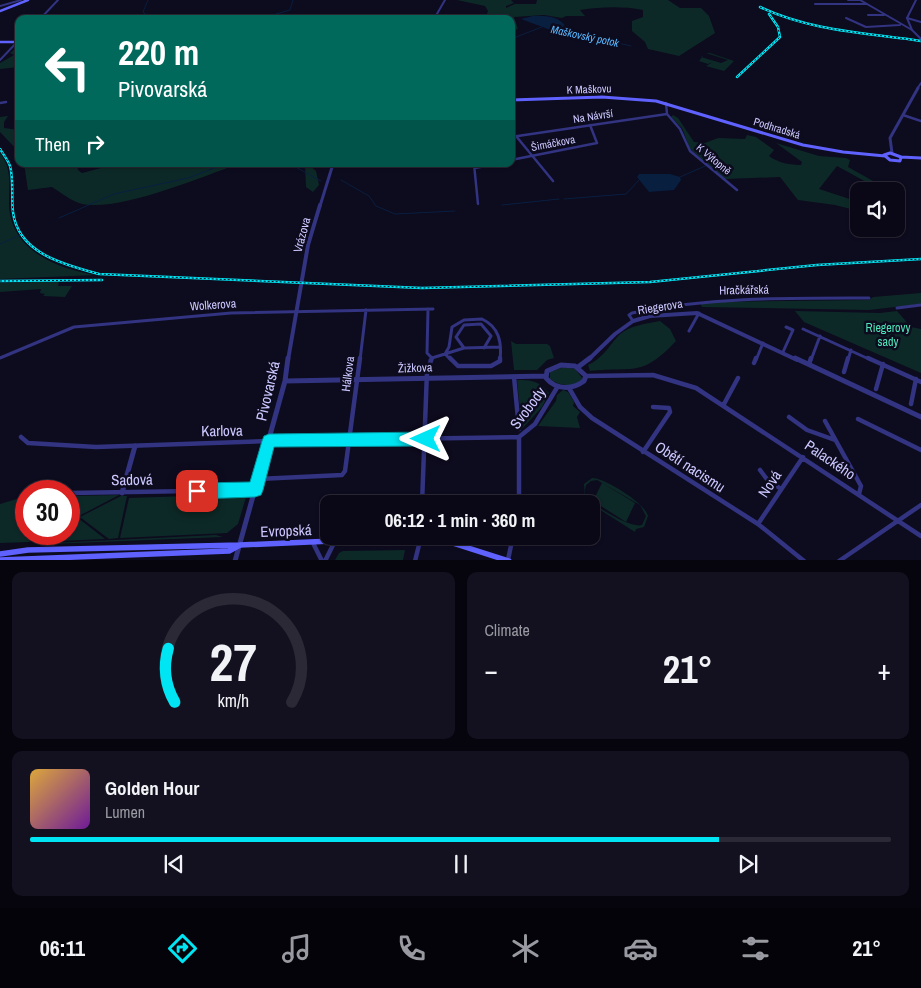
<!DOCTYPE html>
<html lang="en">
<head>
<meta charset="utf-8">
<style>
	:root { --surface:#0a0816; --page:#13111f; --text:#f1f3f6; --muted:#999aa1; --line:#2a2935; --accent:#00e5f3 }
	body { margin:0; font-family:"Archivo Narrow",sans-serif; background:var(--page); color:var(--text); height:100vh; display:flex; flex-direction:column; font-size:19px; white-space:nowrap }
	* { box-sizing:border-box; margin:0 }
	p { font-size:16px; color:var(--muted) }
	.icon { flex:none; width:28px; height:28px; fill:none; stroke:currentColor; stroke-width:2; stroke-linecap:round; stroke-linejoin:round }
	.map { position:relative; height:560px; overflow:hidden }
	.details { display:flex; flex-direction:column; gap:12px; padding:12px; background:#06040c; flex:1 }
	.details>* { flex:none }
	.hud { position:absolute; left:15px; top:15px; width:500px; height:152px; border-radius:10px; box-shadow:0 1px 4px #0004,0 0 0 1px var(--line); background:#00695c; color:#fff; overflow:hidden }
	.fabs { position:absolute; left:850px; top:182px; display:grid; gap:10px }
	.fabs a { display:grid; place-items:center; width:55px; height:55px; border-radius:10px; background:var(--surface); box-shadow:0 1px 4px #0004,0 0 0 1px var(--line); font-size:25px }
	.speed { position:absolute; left:15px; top:480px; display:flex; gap:10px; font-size:25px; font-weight:700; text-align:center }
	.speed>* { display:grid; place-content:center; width:65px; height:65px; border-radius:50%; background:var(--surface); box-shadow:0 1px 4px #0004,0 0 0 1px var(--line); line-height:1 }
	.speed .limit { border:8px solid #d22; background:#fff; color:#111 }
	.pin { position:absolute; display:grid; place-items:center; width:42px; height:42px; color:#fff; margin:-21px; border-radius:10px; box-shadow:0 2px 8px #0006 }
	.me { position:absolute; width:55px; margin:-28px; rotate:270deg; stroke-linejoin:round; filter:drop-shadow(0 0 4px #0008) }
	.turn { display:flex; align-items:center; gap:18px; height:105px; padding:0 20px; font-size:22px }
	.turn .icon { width:65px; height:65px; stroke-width:2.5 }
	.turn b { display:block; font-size:35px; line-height:42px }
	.then { display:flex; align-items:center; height:48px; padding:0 20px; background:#0003; gap:10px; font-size:19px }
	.big { font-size:38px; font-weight:700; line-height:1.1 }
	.details .widget { flex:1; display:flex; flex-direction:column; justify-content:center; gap:8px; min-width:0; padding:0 18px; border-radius:10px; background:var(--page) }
	.details .dial { align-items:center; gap:0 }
	.dial svg { height:130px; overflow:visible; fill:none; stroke:var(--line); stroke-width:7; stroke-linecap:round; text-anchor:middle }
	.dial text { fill:var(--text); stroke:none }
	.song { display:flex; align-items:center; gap:15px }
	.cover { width:60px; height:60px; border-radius:8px; background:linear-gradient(135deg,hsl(40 70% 55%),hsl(280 70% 35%)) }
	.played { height:5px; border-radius:2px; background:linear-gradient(90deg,var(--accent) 80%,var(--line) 80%) }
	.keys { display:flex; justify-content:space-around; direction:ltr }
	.heat { display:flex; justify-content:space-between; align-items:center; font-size:28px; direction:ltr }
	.details .tiles { flex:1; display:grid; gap:12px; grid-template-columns:1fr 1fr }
	.widget:last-child { grid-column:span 2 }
	.trip { position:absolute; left:320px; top:495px; width:280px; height:50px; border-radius:10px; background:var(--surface); box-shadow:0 1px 4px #0004,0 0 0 1px var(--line); font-weight:700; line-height:50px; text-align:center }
	.menu { display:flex; height:80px; justify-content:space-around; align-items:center; background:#040309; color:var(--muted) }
	.menu .icon { width:35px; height:35px }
	.menu .current { color:var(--accent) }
	.menu b { font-size:22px; color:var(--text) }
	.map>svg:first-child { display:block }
</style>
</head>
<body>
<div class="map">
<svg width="921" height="561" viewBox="0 0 921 561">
	<rect width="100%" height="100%" fill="#0d0b1e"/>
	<path fill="#0d2927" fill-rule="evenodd" d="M 457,0 L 511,0 L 514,3 L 506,6 L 506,8 L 515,4 L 536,4 L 537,0 L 668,0 L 680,8 L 701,8 L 709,16 L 715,33 L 679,56 L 648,49 L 645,42 L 632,31 L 632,21 L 643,17 L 643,10 C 622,6 601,7 580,10 L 585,16 L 566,16 L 562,18 L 544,15 L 514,17 L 518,29 L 511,31 L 511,19 L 485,19 L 488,11 L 485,6 Z
		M 19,45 L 19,67 L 0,69 L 0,63 L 14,55 L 10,53 Z
		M 706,53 L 710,53 L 734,61 L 724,71 L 706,66 L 713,62 L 708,64 L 699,61 L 703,56 L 701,57 L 721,63 L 728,60 Z
		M 673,115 L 678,118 L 694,142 L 705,143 L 718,138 L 745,139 L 747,135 L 756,137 L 774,150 L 769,156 C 778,163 791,165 801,165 L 802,162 L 776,143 L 819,156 L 846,158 L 850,160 L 848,167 L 891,191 L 879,189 L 837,166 L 819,189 L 859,202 L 859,211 L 835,205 L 798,200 L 780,177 L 725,179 L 690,149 L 682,128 L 671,117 Z
		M 8,116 L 4,122 L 4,128 L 19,130 L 19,152 L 0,132 L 0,117 Z
		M 0,153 C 12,168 9,185 9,204 C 10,250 57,269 96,275 L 0,279 Z
		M 24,164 L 77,164 L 78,170 L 82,173 L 116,164 L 238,164 C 199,178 130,207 90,205 C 76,205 63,194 52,187 L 28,190 Z
		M 302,164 L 308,164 L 316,171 L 319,185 L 313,192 L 306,187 L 305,165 Z
		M 59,281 L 58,286 L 72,286 L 65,297 L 43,296 L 45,294 L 40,293 L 41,289 L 0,292 L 0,283 Z
		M 921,293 L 921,304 L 869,310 L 702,307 L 700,302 L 869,300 L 873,297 Z
		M 897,311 L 911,327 L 921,329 L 921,373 L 804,322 L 795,311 L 880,313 Z
		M 660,321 L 670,329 L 676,341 C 641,378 635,366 590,371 L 588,365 C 603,358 608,347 619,335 C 630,325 646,324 660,321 Z
		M 511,341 L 516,344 L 547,344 L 550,346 L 554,358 L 547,360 L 537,370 L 514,370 Z
		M 564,367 L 575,369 L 583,379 C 575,388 559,386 550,379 L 550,372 Z
		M 517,380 C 533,380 538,381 549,393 L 542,407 L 522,429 Z
		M 563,390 L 568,392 L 574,402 L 573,406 L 580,412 L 577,417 L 580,428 L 538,426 L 556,401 L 557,395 Z
		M 592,478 C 605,478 645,503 648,516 L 644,527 L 636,529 L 635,532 L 591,504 L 580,499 L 582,496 L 585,497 L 584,484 ZM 597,480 L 640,505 L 646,516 L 642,525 C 632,529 593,506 587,497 C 584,493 585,490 586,485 L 591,481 Z
		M 602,483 L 635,503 L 626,522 L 593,501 Z
		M 247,494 L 238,524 L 227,533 L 120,538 L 129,498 Z
		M 119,495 L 79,516 L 69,509 L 69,496 Z
		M 121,496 L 127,496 L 118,538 L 109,539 L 80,517 Z
		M 20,498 L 20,500 L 26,499 L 26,534 L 45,534 L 29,542 L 0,543 L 0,504 Z
		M 78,518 L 105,539 L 34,542 L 48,534 L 69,534 L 69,523 Z
		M 216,535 L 223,537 L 49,544 L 53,543 Z
		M 405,550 L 403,560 L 335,560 L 339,553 L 343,551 Z"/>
	<path fill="#081f40" d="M 533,16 C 546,16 558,15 566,27 L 556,32 L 521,19 Z
		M 639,174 L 670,174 L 680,177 L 681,180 L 674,190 L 649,192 L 637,177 Z"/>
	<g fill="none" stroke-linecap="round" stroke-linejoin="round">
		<path stroke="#081f40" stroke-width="1" d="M 148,0 L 143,12 L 151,19
			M 259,19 L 290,10 L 293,0
			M 561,30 L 631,46
			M 511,39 L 542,27
			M 290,164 L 321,181
			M 680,177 L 712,163
			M 341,180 L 369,196 L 376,206 L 395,214 L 455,211
			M 564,199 L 626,194 L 639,180
			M 502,205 L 559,199
			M 59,218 L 114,194 L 188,178 L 225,164
			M 0,244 L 20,235"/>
		<path stroke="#33314b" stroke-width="4.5" stroke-dasharray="4.5 2" stroke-linecap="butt" d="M 766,478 L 775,485"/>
		<path stroke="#323381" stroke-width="2" d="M 848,0 L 860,0
			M 860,0 L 912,30
			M 815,4 L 866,4
			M 0,6 L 21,0
			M 868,15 L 884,15
			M 846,18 L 866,27 L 900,25
			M 907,18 L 921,22"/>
		<path stroke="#323381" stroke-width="2.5" d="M 0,103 L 6,102
			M 666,103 L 667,114
			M 667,114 L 680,129 L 690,151 L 737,190
			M 903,115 L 921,121
			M 511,133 L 516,136 L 553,181
			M 511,137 L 667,114
			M 511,160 L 597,143 L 590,125
			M 474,164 L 478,204
			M 332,165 L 343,164
			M 475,168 L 496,164"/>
		<path stroke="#323381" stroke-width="3" d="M 897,308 L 921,305
			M 428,309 L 427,353 L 432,358
			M 633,321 L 629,315 L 632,313 C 711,297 789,298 869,298
			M 803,329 L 871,360
			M 689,331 L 699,313
			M 464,348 L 456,337 L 464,325 L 481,324 L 491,336 L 484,348
			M 783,352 L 793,330 L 786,327
			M 0,358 L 74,327 L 231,313 L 433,309
			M 432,358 L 464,348 L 500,347
			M 360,360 L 366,310
			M 430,360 L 432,358
			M 451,360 L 445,354 L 449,347 L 452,327 L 464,320 L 482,319 C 499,327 502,342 500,360
			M 756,360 L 763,343
			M 811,360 L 820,336
			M 848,360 L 851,350"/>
		<path stroke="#323381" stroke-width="4.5" d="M 450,358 L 458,366 L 491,366 L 500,361 L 500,358
			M 868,358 L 921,382
			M 754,363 L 756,358
			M 809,364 L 811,358
			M 844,372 L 848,358
			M 586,376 L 653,375 L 696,388 L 921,536
			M 514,377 L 519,429
			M 569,388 L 580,407 L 592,418 L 758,524 L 804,561
			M 876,389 L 883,364
			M 724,404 L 738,378
			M 911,404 L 916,379
			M 789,417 L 807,430 L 835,440
			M 858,419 L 921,450
			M 825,421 L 861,486 L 859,494
			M 21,437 L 28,443 L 96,447 L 269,441 L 519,437
			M 643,452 L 670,412 L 669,408 L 653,407
			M 760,470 L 766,478
			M 258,479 L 342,475 L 345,471 L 360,358
			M 775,485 L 781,489
			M 69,493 L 255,490
			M 422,504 L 427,371 L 432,358
			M 519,504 L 519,437 L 535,424 L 558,386
			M 758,524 L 803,457
			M 313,543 L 322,561
			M 508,560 L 513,536
			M 325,561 L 335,541
			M 415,561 L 421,537
			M 839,561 L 921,505"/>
		<path stroke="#323381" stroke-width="2" d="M 916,0 L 907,18 L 912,30 L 921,39
			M 40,19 L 58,0
			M 434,19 L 445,0
			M 0,60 L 19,40
			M 917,89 L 921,83"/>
		<path stroke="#323381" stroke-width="3" d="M 892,153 L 890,138 L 918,88
			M 320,206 L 333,164"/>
		<path stroke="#323381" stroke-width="4" d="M 288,360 L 308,245 L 320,205
			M 588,360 L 615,334 L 633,321 L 650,316 L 697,313 L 797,360"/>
		<path stroke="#323381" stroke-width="5" d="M 795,358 L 921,417
			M 561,365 L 575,366 L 586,376 L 584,381 C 572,390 556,390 546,378 L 547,371 Z
			M 578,367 L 590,358
			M 285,381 L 546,376
			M 122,493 L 135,446
			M 235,561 L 285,381 L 288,358"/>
		<path stroke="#5f62ff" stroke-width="2.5" d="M 0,11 L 28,0
			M 0,42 L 19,42"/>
		<path stroke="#5f62ff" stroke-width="3" d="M 511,100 L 602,97 L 656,101 L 803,145 L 843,152 L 885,156
			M 890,153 L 901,157 L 900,161 L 890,160 L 884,155 Z
			M 901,157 L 921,158"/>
		<path stroke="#5f62ff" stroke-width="5.5" d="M 0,554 L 28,550 L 240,545 L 421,537 L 437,538 L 509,561
			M 0,560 L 229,551 L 240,545"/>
		<g stroke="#00e5f3" stroke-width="2.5">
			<path id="rail" d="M 760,7 C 810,31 867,33 921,41
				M 737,77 L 780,37 L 778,27 L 769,14
				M 0,149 C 3,154 8,160 10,166 C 14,180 11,198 13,212 C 18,254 66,265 99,274 L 422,288 L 650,282 L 817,265 L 921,259
				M 0,281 L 102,280"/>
		</g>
		<use href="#rail" stroke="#0d0b1e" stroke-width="1" stroke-dasharray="2" stroke-linecap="butt"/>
	</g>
	<path fill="#00e5f3" stroke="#00959e" d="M 426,432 L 431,434 L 433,439 L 431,444 L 426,446 L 274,447 L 263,490 L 261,495 L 255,497 L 197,499 L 191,497 L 189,491 L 191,486 L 197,483 L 250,482 L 262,441 L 264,436 L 269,434 Z"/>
	<g text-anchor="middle" stroke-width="5" stroke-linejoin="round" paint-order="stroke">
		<g font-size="11" font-style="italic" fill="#56b8ff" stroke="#0d0b1e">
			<text transform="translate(585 36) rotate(12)" y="4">Maškovský potok</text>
		</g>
		<g font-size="11" fill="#ccc8ff" stroke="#0d0b1e">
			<text transform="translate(589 89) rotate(-2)" y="4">K Maškovu</text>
			<text transform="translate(593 116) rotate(-9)" y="4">Na Návrší</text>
			<text transform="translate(777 128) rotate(17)" y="4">Podhradská</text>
			<text transform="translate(553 143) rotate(-11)" y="4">Šimáčkova</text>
			<text transform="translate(714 159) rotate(40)" y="4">K Výtopně</text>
		</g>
		<g font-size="12" fill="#ccc8ff" stroke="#0d0b1e">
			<text transform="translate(302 235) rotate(-75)" y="4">Vrázova</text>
			<text transform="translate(744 290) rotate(-1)" y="4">Hračkářská</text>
			<text transform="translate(213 305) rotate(-4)" y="4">Wolkerova</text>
			<text transform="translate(660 307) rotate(-9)" y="4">Riegerova</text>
			<text transform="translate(415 368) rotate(-2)" y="4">Žižkova</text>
			<text transform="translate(348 374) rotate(-83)" y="4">Hálkova</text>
		</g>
		<g font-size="12" fill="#4de6b9" stroke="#0d0b1e">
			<text x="888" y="332">Riegerovy<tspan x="888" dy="14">sady</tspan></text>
		</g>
		<g font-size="15" fill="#ccc8ff" stroke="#0d0b1e">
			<text transform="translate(268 391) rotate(-77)" y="5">Pivovarská</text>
			<text transform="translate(528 408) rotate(-53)" y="5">Svobody</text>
			<text transform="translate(222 431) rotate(-1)" y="5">Karlova</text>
			<text transform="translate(830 460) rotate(34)" y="5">Palackého</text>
			<text transform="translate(690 467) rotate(33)" y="5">Obětí nacismu</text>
			<text transform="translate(132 480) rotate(-1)" y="5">Sadová</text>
			<text transform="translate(770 484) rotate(-57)" y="5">Nová</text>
			<text transform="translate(286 531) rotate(-2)" y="5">Evropská</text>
		</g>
	</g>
</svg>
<div class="fabs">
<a><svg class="icon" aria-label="sound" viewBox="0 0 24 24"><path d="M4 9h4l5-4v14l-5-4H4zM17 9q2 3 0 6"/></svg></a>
</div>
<div class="speed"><div class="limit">30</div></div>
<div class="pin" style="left:197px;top:491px;background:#d93025"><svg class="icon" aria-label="arrive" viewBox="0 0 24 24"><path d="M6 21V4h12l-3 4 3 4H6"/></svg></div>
<svg class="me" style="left:426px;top:439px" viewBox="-20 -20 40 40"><path d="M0-17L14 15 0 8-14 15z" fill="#00e5f3" stroke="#fff" stroke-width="4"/></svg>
<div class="trip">06:12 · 1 min · 360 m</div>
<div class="hud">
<div class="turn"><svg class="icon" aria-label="left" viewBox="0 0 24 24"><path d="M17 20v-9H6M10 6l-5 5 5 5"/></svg><div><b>220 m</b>Pivovarská</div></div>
<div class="then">Then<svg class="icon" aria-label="right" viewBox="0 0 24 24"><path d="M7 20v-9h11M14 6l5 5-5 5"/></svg></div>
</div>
</div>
<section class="details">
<div class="tiles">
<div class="widget dial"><svg viewBox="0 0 100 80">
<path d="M14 69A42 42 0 1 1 86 69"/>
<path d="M14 69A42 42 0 0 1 10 36" stroke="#00e5f3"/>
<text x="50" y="56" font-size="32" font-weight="700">27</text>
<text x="50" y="72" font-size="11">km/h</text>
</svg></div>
<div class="widget"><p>Climate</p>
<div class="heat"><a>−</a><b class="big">21°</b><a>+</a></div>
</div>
<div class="widget">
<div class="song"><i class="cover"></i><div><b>Golden Hour</b><p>Lumen</p></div></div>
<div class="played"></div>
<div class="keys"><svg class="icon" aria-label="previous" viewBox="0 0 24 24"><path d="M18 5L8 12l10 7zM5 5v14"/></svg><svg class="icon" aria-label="pause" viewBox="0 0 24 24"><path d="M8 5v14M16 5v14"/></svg><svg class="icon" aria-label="next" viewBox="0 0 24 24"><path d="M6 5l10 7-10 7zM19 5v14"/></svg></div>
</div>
</div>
</section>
<nav class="menu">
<b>06:11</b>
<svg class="icon current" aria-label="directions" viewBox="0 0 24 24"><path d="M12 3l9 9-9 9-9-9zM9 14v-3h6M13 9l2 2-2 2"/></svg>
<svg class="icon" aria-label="music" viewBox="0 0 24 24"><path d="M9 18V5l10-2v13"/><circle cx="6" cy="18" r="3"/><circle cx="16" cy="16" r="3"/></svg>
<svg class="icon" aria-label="phone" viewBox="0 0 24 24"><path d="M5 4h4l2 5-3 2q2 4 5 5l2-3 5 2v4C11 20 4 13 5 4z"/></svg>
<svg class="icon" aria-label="climate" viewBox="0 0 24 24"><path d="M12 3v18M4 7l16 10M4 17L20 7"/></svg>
<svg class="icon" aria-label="car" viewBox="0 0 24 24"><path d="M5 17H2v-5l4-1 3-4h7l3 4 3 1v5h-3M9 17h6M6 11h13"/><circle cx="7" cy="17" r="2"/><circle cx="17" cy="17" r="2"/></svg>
<svg class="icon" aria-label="filters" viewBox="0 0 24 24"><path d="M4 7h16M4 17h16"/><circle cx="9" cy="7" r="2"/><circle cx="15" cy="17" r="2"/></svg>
<b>21°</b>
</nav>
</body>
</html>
